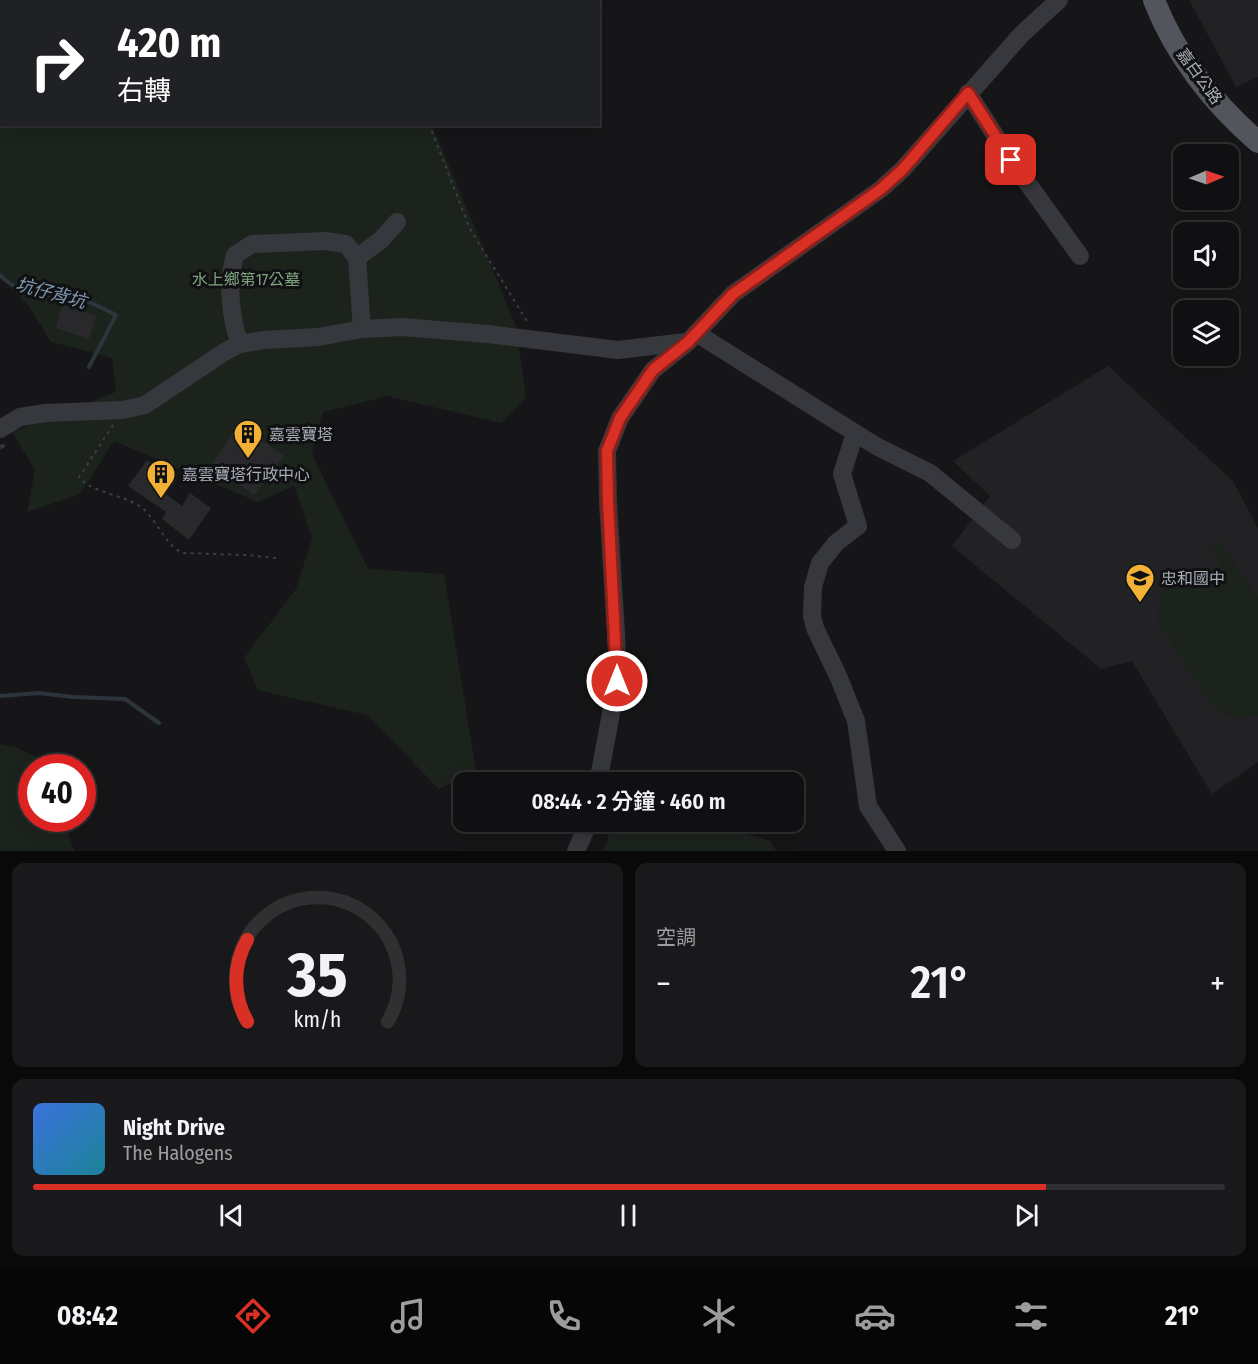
<!DOCTYPE html>
<html lang="zh-TW">
<head>
<meta charset="utf-8">
<style>
	:root { --surface:#101012; --page:#19191b; --text:#f1f3f6; --muted:#9c9d9f; --line:#303032; --accent:#d93025 }
	body { margin:0; font-family:"Fira Sans Condensed","Noto Sans TC",sans-serif; background:var(--page); color:var(--text); height:100vh; display:flex; flex-direction:column; font-size:22px; white-space:nowrap }
	* { box-sizing:border-box; margin:0 }
	p { font-size:20px; color:var(--muted) }
	.icon { flex:none; width:33px; height:33px; fill:none; stroke:currentColor; stroke-width:2; stroke-linecap:round; stroke-linejoin:round }
	.map { position:relative; height:851px; overflow:hidden }
	.side { display:flex; flex-direction:column; gap:12px; padding:12px; background:#09090a; flex:1 }
	.side>* { flex:none }
	.hud { position:absolute; left:0px; top:0px; width:600px; height:126px; box-shadow:0 3px 15px #0003,0 0 0 2px var(--line); background:#202124; color:#fff; overflow:hidden }
	.needle { width:39px; rotate:88deg }
	.tools { position:absolute; left:1173px; top:144px; display:grid; gap:12px }
	.tools a { display:grid; place-items:center; width:66px; height:66px; border-radius:12px; background:var(--surface); box-shadow:0 3px 15px #0003,0 0 0 2px var(--line); font-size:30px }
	.speed { position:absolute; left:18px; top:754px; display:flex; gap:12px; font-size:30px; font-weight:700; text-align:center }
	.speed>* { display:grid; place-content:center; width:78px; height:78px; border-radius:50%; background:var(--surface); box-shadow:0 3px 15px #0003,0 0 0 2px var(--line); line-height:1 }
	.speed .limit { border:9px solid #d22; background:#fff; color:#111 }
	.pin { position:absolute; display:grid; place-items:center; width:51px; height:51px; color:#fff; margin:-26px; border-radius:12px; box-shadow:0 3px 9px #0006 }
	.me { position:absolute; width:66px; margin:-33px; rotate:0deg; stroke-linejoin:round; filter:drop-shadow(0 0 4px #0008) }
	.turn { display:flex; align-items:center; gap:21px; height:126px; padding:0 18px; font-size:27px }
	.turn .icon { width:78px; height:78px; stroke-width:2.5 }
	.turn b { display:block; font-size:42px; line-height:51px }
	.big { font-size:45px; font-weight:600; line-height:1.1 }
	.side .widget { flex:1; display:flex; flex-direction:column; justify-content:center; gap:9px; min-width:0; padding:0 21px; border-radius:12px; background:var(--page) }
	.side .dial { align-items:center; gap:0 }
	.dial svg { height:156px; overflow:visible; fill:none; stroke:var(--line); stroke-width:7; stroke-linecap:round; text-anchor:middle }
	.dial text { fill:var(--text); stroke:none }
	.song { display:flex; align-items:center; gap:18px }
	.cover { width:72px; height:72px; border-radius:9px; background:linear-gradient(135deg,hsl(220 70% 55%),hsl(190 70% 35%)) }
	.played { height:6px; border-radius:3px; background:linear-gradient(90deg,var(--accent) 85%,var(--line) 85%) }
	.keys { display:flex; justify-content:space-around; direction:ltr }
	.heat { display:flex; justify-content:space-between; align-items:center; font-size:33px; direction:ltr }
	.side .tiles { flex:1; display:grid; gap:12px; grid-template-columns:1fr 1fr }
	.widget:last-child { grid-column:span 2 }
	.trip { position:absolute; left:453px; top:772px; width:351px; height:60px; border-radius:12px; background:var(--surface); box-shadow:0 3px 15px #0003,0 0 0 2px var(--line); font-weight:600; line-height:60px; text-align:center }
	.tab-bar { display:flex; height:96px; justify-content:space-around; align-items:center; background:#060607; color:var(--muted) }
	.tab-bar .icon { width:42px; height:42px }
	.tab-bar .selected { color:var(--accent) }
	.tab-bar b { font-size:27px; color:var(--text) }
	.map>svg:first-child { display:block }
</style>
</head>
<body>
<div class="map">
<svg width="1258" height="851" viewBox="0 0 1258 851">
	<rect width="100%" height="100%" fill="#161618"/>
	<path fill="#222225" d="M 1189,0 L 1258,0 L 1258,77 L 1236,87 Z
		M 1108,366 L 1233,481 L 1258,528 L 1258,762 L 1212,794 L 1132,661 L 1101,669 L 952,546 L 990,496 L 953,461 Z"/>
	<path fill="#1c231d" d="M 75,0 L 274,0 L 278,1 L 74,1 Z
		M 0,71 L 2,124 L 432,125 L 516,326 L 526,398 L 501,423 L 387,396 L 323,412 L 312,454 L 368,569 L 444,574 L 476,771 L 439,789 L 367,715 L 258,690 L 244,658 L 296,589 L 312,538 L 294,486 L 258,502 L 114,441 L 80,494 L 27,512 L 35,470 L 12,432 L 116,392 L 112,358 L 51,342 L 30,308 L 0,276 Z
		M 1220,542 L 1258,598 L 1258,716 C 1248,717 1234,720 1225,715 C 1208,705 1172,643 1158,624 C 1154,580 1183,563 1223,569 L 1209,549 Z
		M 0,744 L 16,747 L 46,762 L 48,768 L 32,768 L 32,819 L 64,819 L 74,851 L 0,851 Z
		M 614,822 L 705,822 L 770,841 L 776,851 L 603,851 Z"/>
	<g fill="none" stroke-linecap="round" stroke-linejoin="round">
		<path stroke="#2c353c" stroke-width="4" d="M 0,275 C 18,297 60,294 86,301 C 96,304 107,311 116,315 L 89,367
			M 0,447 L 3,446
			M 0,696 L 39,693 L 73,697 L 125,699 L 159,723"/>
	</g>
	<path fill="#29292c" d="M 62,305 L 96,316 L 89,339 L 56,328 Z
		M 239,424 L 284,456 L 254,495 L 212,464 Z
		M 147,460 L 176,480 L 166,494 L 182,506 L 190,493 L 211,508 L 189,540 L 162,519 L 166,512 L 128,486 Z"/>
	<g fill="none" stroke-linecap="round" stroke-linejoin="round">
		<path stroke="#3d3f44" stroke-width="2" stroke-dasharray="3 4.5" stroke-linecap="butt" d="M 295,0 L 299,2
			M 429,124 L 470,229 L 528,323
			M 113,425 L 79,477 C 88,491 122,495 138,505 C 156,516 162,542 182,553 L 247,555 L 276,558"/>
		<path stroke="#37383d" stroke-width="18" d="M 968,93 L 1011,160 L 1080,256
			M 357,258 L 382,239 L 397,222
			M 696,333 L 876,446 L 930,473 L 1012,540
			M 240,344 C 230,318 227,282 235,255 L 252,244 L 325,241 L 346,244 L 357,258 L 362,329
			M 0,429 L 20,417 L 45,413 L 123,410 L 145,405 L 226,351 L 240,344 L 264,340 L 318,337 L 362,329 L 402,327 L 488,334 L 618,350 L 686,342
			M 855,433 L 842,474 L 858,526 L 836,543 L 820,563 L 813,587 L 812,616 L 815,628 L 839,678 L 856,721 L 868,806 L 897,851
			M 598,783 L 617,681 L 617,651 L 608,502 L 607,451 L 620,418 L 653,370 L 688,342 L 733,294 L 881,189 L 903,169 L 1021,35 L 1059,0
			M 576,851 L 589,822"/>
		<path stroke="#53555c" stroke-width="22" d="M 1154,0 C 1175,55 1214,104 1258,142"/>
	</g>
	<g fill="none" stroke-linecap="round" stroke-linejoin="round">
		<g stroke="#8d1f18" stroke-width="15">
			<path id="route" d="M 617,681 L 608,501 L 607,451 L 620,418 L 653,370 L 688,342 L 733,294 L 881,189 L 903,169 L 968,93 L 1011,160"/>
		</g>
		<use href="#route" stroke="#d93025" stroke-width="10"/>
	</g>
	<defs>
		<g id="building-pin" transform="scale(1.5)"><path d="M0 17L-7.5 6A9.5 9.5 0 1 1 7.5 6Z" fill="#f2b134" stroke="#111113"/><path d="M-4-6H4V6H1V3H-1V6H-4ZM-2.5-4.3h1.7v1.8h-1.7ZM.8-4.3h1.7v1.8H.8ZM-2.5-1h1.7V.8h-1.7ZM.8-1h1.7V.8H.8Z" fill="#111"/></g>
		<g id="school-pin" transform="scale(1.5)"><path d="M0 17L-7.5 6A9.5 9.5 0 1 1 7.5 6Z" fill="#f2b134" stroke="#111113"/><path d="M0-5L7-2L0 1L-7-2ZM-4 1L0 2.5L4 1V4Q0 6-4 4Z" fill="#111"/></g>
	</defs>
	<g fill-rule="evenodd">
		<use href="#building-pin" x="248" y="434"/>
		<use href="#building-pin" x="161" y="474"/>
		<use href="#school-pin" x="1140" y="578"/>
	</g>
	<g text-anchor="middle" stroke-width="6" stroke-linejoin="round" paint-order="stroke">
		<g font-size="16" fill="#a8adb8" stroke="#111113">
			<text transform="translate(1200 76) rotate(54)" y="6">嘉白公路</text>
		</g>
		<g font-size="16" fill="#7fa381" stroke="#111113">
			<text x="246" y="285">水上鄉第17公墓</text>
		</g>
		<g font-size="16" fill="#a8adb8" stroke="#111113" text-anchor="start">
			<text x="269" y="440">嘉雲寶塔</text>
			<text x="182" y="480">嘉雲寶塔行政中心</text>
			<text x="1161" y="584">忠和國中</text>
		</g>
		<g font-size="18" font-style="italic" fill="#7f9bb3" stroke="#111113">
			<text transform="translate(51 293) rotate(15)" y="6">坑仔背坑</text>
		</g>
	</g>
</svg>
<div class="tools">
<a><svg class="needle" viewBox="-14 -14 28 28"><path d="M0-13l5 13h-10z" fill="#e53935"/><path d="M0 13l5-13h-10z" fill="#9c9d9f"/></svg></a>
<a><svg class="icon" aria-label="sound" viewBox="0 0 24 24"><path d="M4 9h4l5-4v14l-5-4H4zM17 9q2 3 0 6"/></svg></a>
<a><svg class="icon" aria-label="layers" viewBox="0 0 24 24"><path d="M12 4l9 5-9 5-9-5zM3 14l9 5 9-5"/></svg></a>
</div>
<div class="speed"><div class="limit">40</div></div>
<div class="pin" style="left:1011px;top:160px;background:#d93025"><svg class="icon" aria-label="arrive" viewBox="0 0 24 24"><path d="M6 21V4h12l-3 4 3 4H6"/></svg></div>
<svg class="me" style="left:617px;top:681px" viewBox="-20 -20 40 40"><circle r="17" fill="#d93025" stroke="#fff" stroke-width="3"/><path d="M0-11L8 9 0 5-8 9z" fill="#fff"/></svg>
<div class="trip">08:44 · 2 分鐘 · 460 m</div>
<div class="hud">
<div class="turn"><svg class="icon" aria-label="right" viewBox="0 0 24 24"><path d="M7 20v-9h11M14 6l5 5-5 5"/></svg><div><b>420 m</b>右轉</div></div>
</div>
</div>
<section class="side">
<div class="tiles">
<div class="widget dial"><svg viewBox="0 0 100 80">
<path d="M14 69A42 42 0 1 1 86 69"/>
<path d="M14 69A42 42 0 0 1 14 27" stroke="#d93025"/>
<text x="50" y="56" font-size="32" font-weight="700">35</text>
<text x="50" y="72" font-size="11">km/h</text>
</svg></div>
<div class="widget"><p>空調</p>
<div class="heat"><a>−</a><b class="big">21°</b><a>+</a></div>
</div>
<div class="widget">
<div class="song"><i class="cover"></i><div><b>Night Drive</b><p>The Halogens</p></div></div>
<div class="played"></div>
<div class="keys"><svg class="icon" aria-label="previous" viewBox="0 0 24 24"><path d="M18 5L8 12l10 7zM5 5v14"/></svg><svg class="icon" aria-label="pause" viewBox="0 0 24 24"><path d="M8 5v14M16 5v14"/></svg><svg class="icon" aria-label="next" viewBox="0 0 24 24"><path d="M6 5l10 7-10 7zM19 5v14"/></svg></div>
</div>
</div>
</section>
<nav class="tab-bar">
<b>08:42</b>
<svg class="icon selected" aria-label="directions" viewBox="0 0 24 24"><path d="M12 3l9 9-9 9-9-9zM9 14v-3h6M13 9l2 2-2 2"/></svg>
<svg class="icon" aria-label="music" viewBox="0 0 24 24"><path d="M9 18V5l10-2v13"/><circle cx="6" cy="18" r="3"/><circle cx="16" cy="16" r="3"/></svg>
<svg class="icon" aria-label="phone" viewBox="0 0 24 24"><path d="M5 4h4l2 5-3 2q2 4 5 5l2-3 5 2v4C11 20 4 13 5 4z"/></svg>
<svg class="icon" aria-label="climate" viewBox="0 0 24 24"><path d="M12 3v18M4 7l16 10M4 17L20 7"/></svg>
<svg class="icon" aria-label="car" viewBox="0 0 24 24"><path d="M5 17H2v-5l4-1 3-4h7l3 4 3 1v5h-3M9 17h6M6 11h13"/><circle cx="7" cy="17" r="2"/><circle cx="17" cy="17" r="2"/></svg>
<svg class="icon" aria-label="filters" viewBox="0 0 24 24"><path d="M4 7h16M4 17h16"/><circle cx="9" cy="7" r="2"/><circle cx="15" cy="17" r="2"/></svg>
<b>21°</b>
</nav>
</body>
</html>
